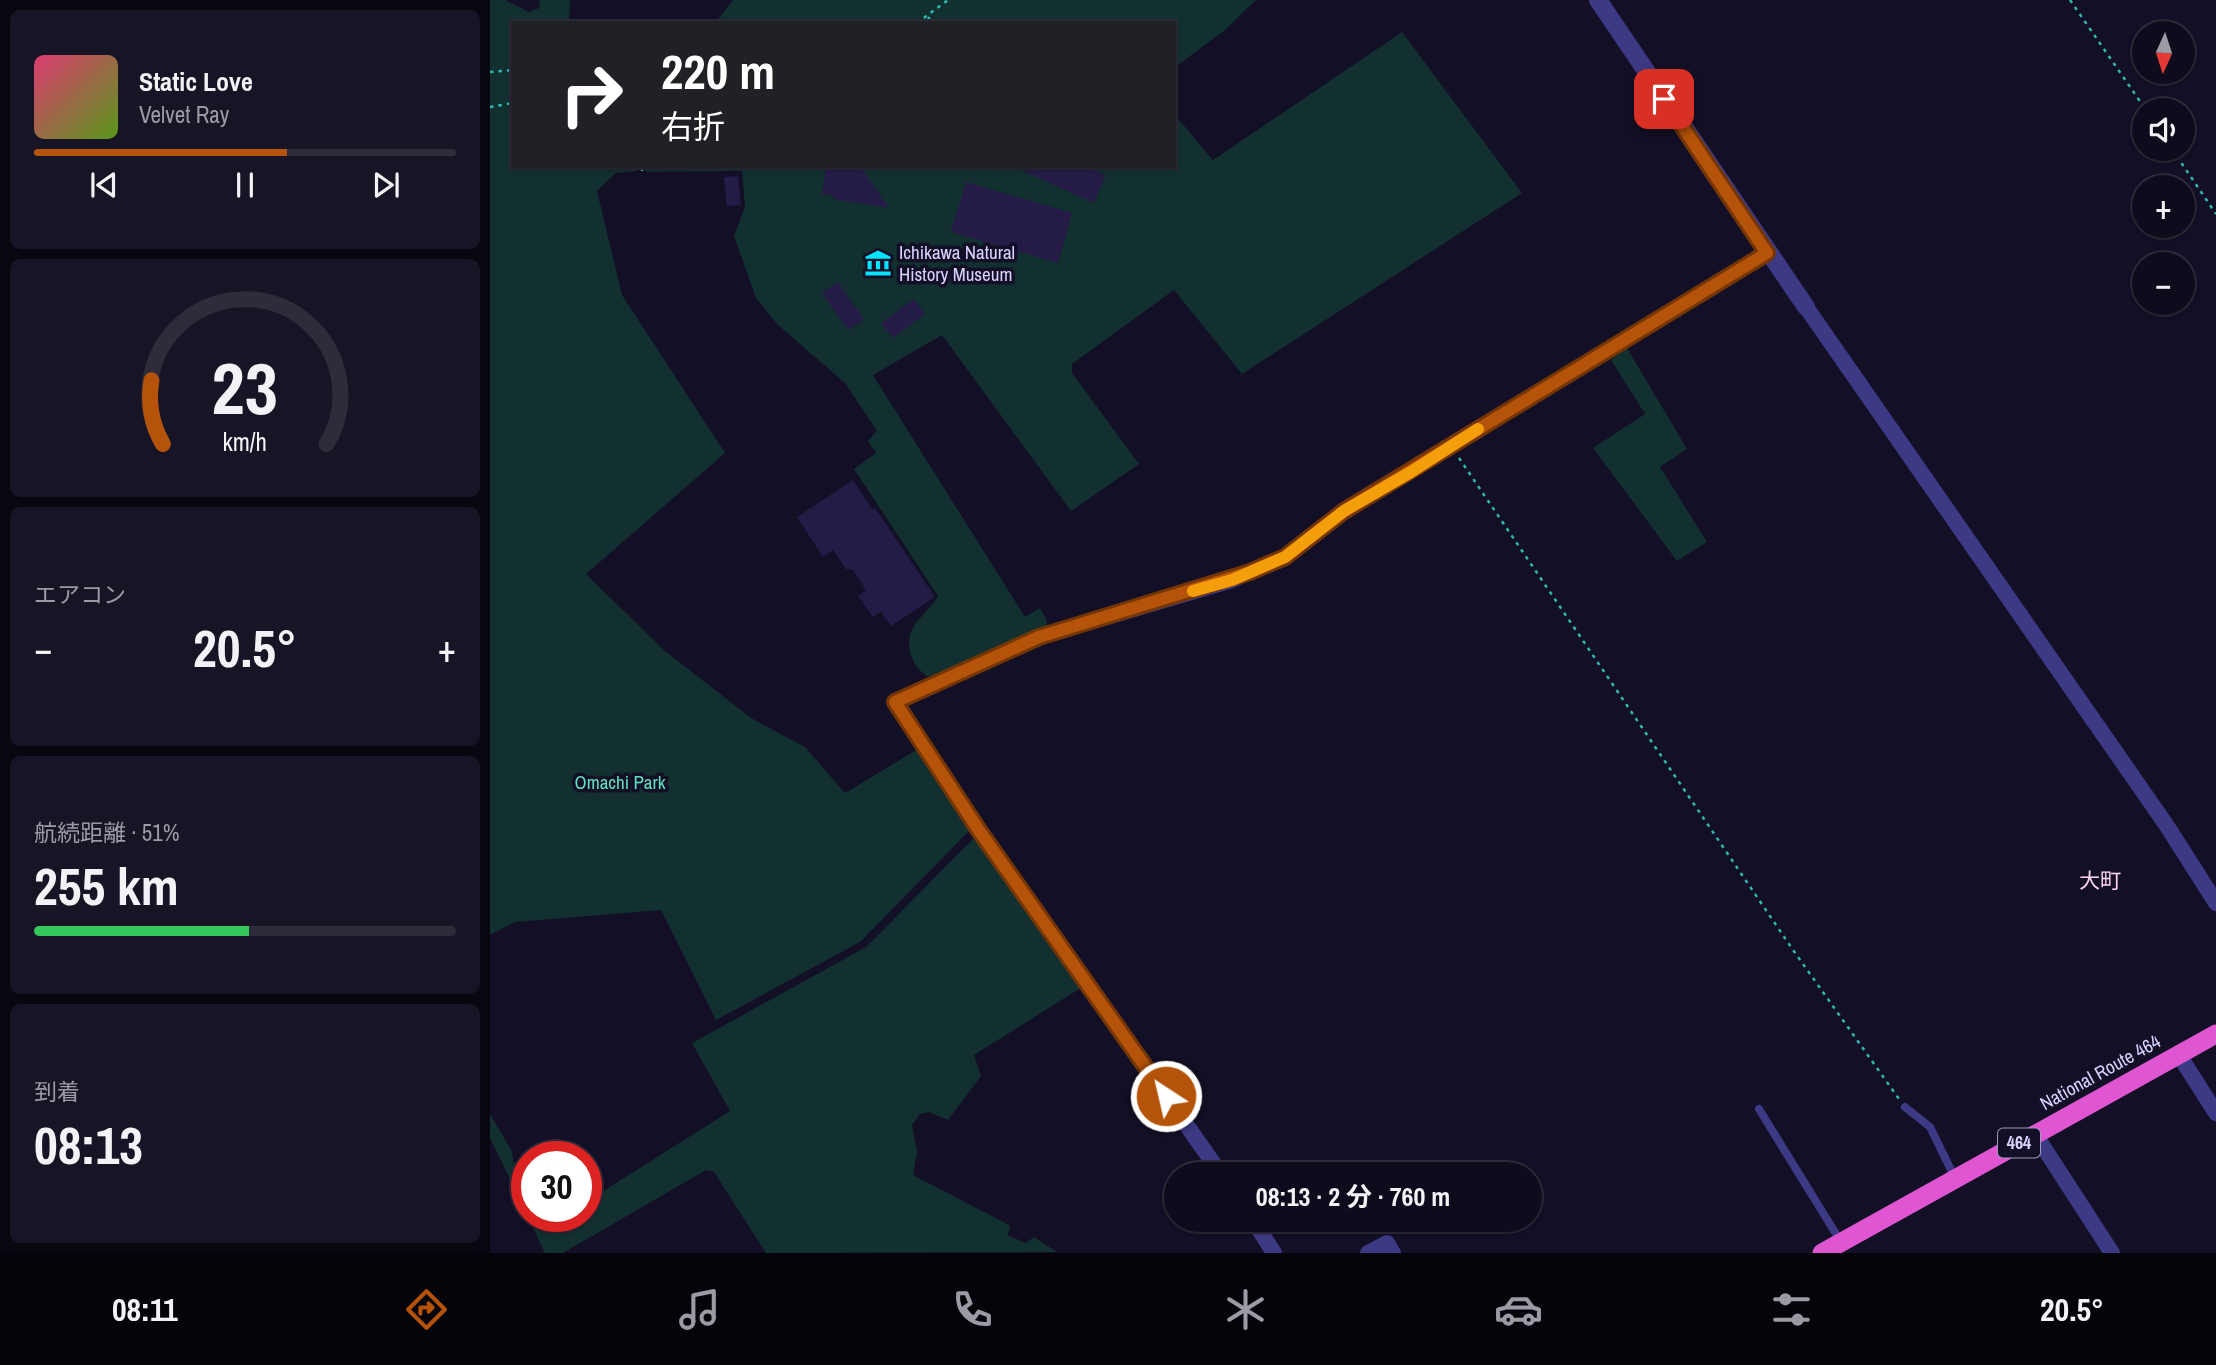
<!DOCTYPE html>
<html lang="ja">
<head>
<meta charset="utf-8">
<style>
	:root { --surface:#0e0b1c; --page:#171425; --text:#f1f3f6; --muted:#9b9ba3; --line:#2e2b3b; --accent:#b45309 }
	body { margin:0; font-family:"Archivo Narrow","Noto Sans JP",sans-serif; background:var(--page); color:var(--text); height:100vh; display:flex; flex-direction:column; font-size:26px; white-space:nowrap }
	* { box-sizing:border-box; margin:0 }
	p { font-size:23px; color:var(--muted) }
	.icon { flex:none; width:38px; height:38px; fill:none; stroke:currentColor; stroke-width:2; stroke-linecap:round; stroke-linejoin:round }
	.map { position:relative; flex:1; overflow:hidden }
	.side { display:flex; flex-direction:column; gap:10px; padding:10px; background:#08060f; width:490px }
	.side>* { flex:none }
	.top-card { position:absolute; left:21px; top:21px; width:665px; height:147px; border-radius:0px; box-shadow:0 2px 5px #0004,0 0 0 2px var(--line); background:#202124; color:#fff; overflow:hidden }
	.needle { width:46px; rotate:183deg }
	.tools { position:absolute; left:1642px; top:21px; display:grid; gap:14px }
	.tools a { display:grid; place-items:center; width:63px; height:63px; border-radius:50%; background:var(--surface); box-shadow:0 2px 5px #0004,0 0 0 2px var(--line); font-size:35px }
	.speed { position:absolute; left:21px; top:1141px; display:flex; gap:14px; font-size:35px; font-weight:700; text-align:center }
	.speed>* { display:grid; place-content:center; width:91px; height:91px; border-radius:50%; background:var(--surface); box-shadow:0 2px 5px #0004,0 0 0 2px var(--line); line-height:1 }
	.speed .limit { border:10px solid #d22; background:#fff; color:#111 }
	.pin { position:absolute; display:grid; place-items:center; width:60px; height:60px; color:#fff; margin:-30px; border-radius:14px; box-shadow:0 4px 10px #0006 }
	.me { position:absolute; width:77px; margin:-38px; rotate:325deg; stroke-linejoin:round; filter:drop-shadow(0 0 5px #0008) }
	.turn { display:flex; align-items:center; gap:24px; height:147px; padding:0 35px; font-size:32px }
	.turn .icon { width:91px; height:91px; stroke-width:2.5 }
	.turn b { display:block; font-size:49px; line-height:60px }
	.big { font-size:52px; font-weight:700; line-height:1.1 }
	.side .tile { flex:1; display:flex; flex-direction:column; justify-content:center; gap:10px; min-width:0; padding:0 24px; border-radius:10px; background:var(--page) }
	.side .dial { align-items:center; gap:0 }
	.dial svg { height:182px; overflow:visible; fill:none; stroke:var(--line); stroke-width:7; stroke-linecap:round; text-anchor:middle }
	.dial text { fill:var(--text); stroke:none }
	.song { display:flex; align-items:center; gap:21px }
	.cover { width:84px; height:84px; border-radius:10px; background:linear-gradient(135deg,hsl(340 70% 55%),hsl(90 70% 35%)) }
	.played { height:7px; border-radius:4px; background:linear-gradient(90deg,var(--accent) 60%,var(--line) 60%) }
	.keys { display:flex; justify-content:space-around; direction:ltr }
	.heat { display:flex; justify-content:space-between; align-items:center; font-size:38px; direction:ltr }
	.charge { height:10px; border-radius:5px; background:linear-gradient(90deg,#34c759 51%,var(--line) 0) }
	.trip { position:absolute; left:674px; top:1162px; width:378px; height:70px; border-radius:35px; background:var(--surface); box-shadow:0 2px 5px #0004,0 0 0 2px var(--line); font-weight:700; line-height:70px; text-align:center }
	.menu { display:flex; height:112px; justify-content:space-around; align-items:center; background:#06040b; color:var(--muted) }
	.menu .icon { width:49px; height:49px }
	.menu .selected { color:var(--accent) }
	.menu b { font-size:32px; color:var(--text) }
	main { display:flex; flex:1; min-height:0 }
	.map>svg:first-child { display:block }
</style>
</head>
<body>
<main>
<section class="side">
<div class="tile">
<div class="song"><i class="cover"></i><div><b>Static Love</b><p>Velvet Ray</p></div></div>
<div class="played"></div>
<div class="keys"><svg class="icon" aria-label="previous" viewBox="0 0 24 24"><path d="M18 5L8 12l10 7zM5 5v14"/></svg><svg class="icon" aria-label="pause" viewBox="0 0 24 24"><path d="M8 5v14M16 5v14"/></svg><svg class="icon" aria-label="next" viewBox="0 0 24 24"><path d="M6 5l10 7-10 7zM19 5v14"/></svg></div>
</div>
<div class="tile dial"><svg viewBox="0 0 100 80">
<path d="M14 69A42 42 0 1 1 86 69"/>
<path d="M14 69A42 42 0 0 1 9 41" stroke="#b45309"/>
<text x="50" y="56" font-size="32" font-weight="700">23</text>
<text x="50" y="72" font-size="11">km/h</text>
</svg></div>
<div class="tile"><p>エアコン</p>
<div class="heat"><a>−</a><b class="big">20.5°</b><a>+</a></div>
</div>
<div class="tile"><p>航続距離 · 51%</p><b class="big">255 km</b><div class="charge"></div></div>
<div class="tile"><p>到着</p><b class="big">08:13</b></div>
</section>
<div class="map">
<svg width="1726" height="1253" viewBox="0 0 1726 1253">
	<rect width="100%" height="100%" fill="#130f26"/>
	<path fill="#12302f" d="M 0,0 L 15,0 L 39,12 L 49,8 L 50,0 L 80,0 L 79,22 L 84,23 L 23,23 L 23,166 L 147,166 L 147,171 L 126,173 L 107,191 L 132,295 L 235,453 L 96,574 L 175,651 L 261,718 L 315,747 L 355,793 L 428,749 L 480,830 L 370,942 L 226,1020 L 171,910 L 25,922 L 0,935 Z
		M 243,0 L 766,0 L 735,30 L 684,68 L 684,23 L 225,23 Z
		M 912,32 L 1032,193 L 752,374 L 684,290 L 582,364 L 582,373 L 649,464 L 581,511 L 452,335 L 383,375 L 535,617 L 550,608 L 557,621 L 556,627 L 548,631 L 441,678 C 423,670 412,645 424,626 C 430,616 440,610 448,596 L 364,469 L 386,453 L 378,441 L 387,431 L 355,383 L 287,324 L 266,298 L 244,236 L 255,207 L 252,171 L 156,172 L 156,166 L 684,166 L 684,114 L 723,160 Z
		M 1137,348 L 1197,449 L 1170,467 L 1217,542 L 1187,561 L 1103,448 L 1155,414 L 1121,360 Z
		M 487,835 L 594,986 L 484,1055 L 491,1076 L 458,1120 L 439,1112 L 430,1114 L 422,1125 L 427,1152 L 423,1175 L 521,1226 L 517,1235 L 536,1243 L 544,1237 L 567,1252 L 276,1253 L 224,1172 L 216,1170 L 73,1253 L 55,1253 L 37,1216 L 54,1216 L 60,1226 L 74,1216 L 96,1216 L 96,1202 L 240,1111 L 202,1043 L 376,947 Z
		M 0,1114 L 22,1151 L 23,1160 L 37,1186 L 37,1215 L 0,1138 Z"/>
	<path fill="#241b47" d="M 336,166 L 370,166 L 399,208 L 343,199 L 343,195 L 332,194 Z
		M 522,166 L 595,166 L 616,175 L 604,203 Z
		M 248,176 L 251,205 L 237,206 L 234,177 Z
		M 476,182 L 582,213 L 568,263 L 461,232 Z
		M 348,282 L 374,320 L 358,330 L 332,293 Z
		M 424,299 L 435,314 L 403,338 L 391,323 Z
		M 363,480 L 382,509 L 385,508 L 445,597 L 401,626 L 391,612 L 383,617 L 368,596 L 376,590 L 363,570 L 356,569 L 343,550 L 333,557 L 307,517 Z"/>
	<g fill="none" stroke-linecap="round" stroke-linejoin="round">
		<path stroke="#2fb8b0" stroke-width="2.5" stroke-dasharray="3.5 5" stroke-linecap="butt" d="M 1580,0 L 1656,110
			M 438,17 L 442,23
			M 427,23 L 458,0
			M 0,72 L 23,70
			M 0,107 L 23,103
			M 1682,149 L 1726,214
			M 152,171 L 152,166
			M 969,458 L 1303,950 L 1409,1099"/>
		<path stroke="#3d3a85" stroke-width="8" d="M 1415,1107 L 1440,1127 L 1465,1178
			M 1269,1109 L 1351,1242"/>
		<path stroke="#3d3a85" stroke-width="16" d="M 1316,307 L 1677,826 L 1726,903
			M 1689,1055 L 1726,1113
			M 1545,1134 L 1622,1253
			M 731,1174 L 488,829 L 405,702 L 549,637 L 742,580 L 795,557 L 854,511 L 1277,253
			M 763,1220 L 784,1253
			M 878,1253 L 897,1243 L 903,1253"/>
		<path stroke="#3d3a85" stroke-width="18" d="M 1108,0 L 1316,307"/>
		<path stroke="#e055d1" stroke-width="19" d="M 1332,1253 L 1726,1034"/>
	</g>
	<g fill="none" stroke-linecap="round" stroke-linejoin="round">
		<g stroke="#753606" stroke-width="18">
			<path id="route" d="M 676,1096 L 488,829 L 405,702 L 549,637 L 760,572 L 795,557 L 854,511 L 1277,253 L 1174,99"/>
		</g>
		<use href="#route" stroke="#b45309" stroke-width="12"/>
		<path stroke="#f59e0b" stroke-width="12" d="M 703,591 L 742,580 L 795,557 L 854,511 L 921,472 L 988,429"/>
	</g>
	<defs>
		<g id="museum-bare" transform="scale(2.1)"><path d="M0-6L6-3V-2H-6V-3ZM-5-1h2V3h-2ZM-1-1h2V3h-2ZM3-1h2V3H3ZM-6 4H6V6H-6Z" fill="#00e5ff" stroke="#130f26" stroke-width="2.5" paint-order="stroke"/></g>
	</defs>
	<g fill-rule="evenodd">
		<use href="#museum-bare" x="388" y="263"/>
	</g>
	<g text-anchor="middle" stroke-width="7" stroke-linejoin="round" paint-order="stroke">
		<rect fill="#130f26" stroke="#9e99be" stroke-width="2" x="1508" y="1128.5" width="42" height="29" rx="5"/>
		<g font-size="18" font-weight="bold" fill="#d9d4ff">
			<text x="1529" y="1149">464</text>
		</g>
		<g font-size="19" fill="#d9d4ff" stroke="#130f26" text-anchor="start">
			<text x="409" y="259">Ichikawa Natural<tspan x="409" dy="22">History Museum</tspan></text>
		</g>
		<g font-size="19" fill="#5fe0c0" stroke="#130f26">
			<text x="130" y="789">Omachi Park</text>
		</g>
		<g font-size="19" fill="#d9d4ff" stroke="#130f26">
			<text transform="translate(1610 1072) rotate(-29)" y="7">National Route 464</text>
		</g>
		<g font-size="21" fill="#ffd6f0" stroke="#130f26">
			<text x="1610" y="888">大町</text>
		</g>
	</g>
</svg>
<div class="tools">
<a><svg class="needle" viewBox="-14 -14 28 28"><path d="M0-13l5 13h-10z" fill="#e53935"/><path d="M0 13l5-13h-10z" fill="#9b9ba3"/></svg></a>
<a><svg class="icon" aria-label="sound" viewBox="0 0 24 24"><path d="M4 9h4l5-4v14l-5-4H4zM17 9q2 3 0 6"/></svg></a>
<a>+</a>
<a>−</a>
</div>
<div class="speed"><div class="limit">30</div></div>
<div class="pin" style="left:1174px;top:99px;background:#d93025"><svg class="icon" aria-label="arrive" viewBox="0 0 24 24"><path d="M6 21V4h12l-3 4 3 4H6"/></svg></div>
<svg class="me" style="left:676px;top:1096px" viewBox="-20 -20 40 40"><circle r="17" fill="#b45309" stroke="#fff" stroke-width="3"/><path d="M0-11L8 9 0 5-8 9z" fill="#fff"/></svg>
<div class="trip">08:13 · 2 分 · 760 m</div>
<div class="top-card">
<div class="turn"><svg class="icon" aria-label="right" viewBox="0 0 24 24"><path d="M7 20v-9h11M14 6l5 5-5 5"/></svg><div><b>220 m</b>右折</div></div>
</div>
</div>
</main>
<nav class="menu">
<b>08:11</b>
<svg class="icon selected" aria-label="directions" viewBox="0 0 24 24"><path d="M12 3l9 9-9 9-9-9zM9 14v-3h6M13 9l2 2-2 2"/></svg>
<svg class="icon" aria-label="music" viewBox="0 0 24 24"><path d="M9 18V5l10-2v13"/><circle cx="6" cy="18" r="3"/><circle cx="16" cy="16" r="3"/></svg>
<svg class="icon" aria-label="phone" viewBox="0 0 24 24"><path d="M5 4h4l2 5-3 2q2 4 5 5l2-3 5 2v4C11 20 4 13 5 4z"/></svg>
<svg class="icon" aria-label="climate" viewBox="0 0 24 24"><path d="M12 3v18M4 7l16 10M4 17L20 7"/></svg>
<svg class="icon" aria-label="car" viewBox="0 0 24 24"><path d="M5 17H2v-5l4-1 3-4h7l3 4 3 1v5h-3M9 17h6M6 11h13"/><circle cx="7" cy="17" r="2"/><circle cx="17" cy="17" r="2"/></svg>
<svg class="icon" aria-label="filters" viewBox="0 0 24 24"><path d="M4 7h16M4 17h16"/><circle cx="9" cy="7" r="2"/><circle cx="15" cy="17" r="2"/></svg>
<b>20.5°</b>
</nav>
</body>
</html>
